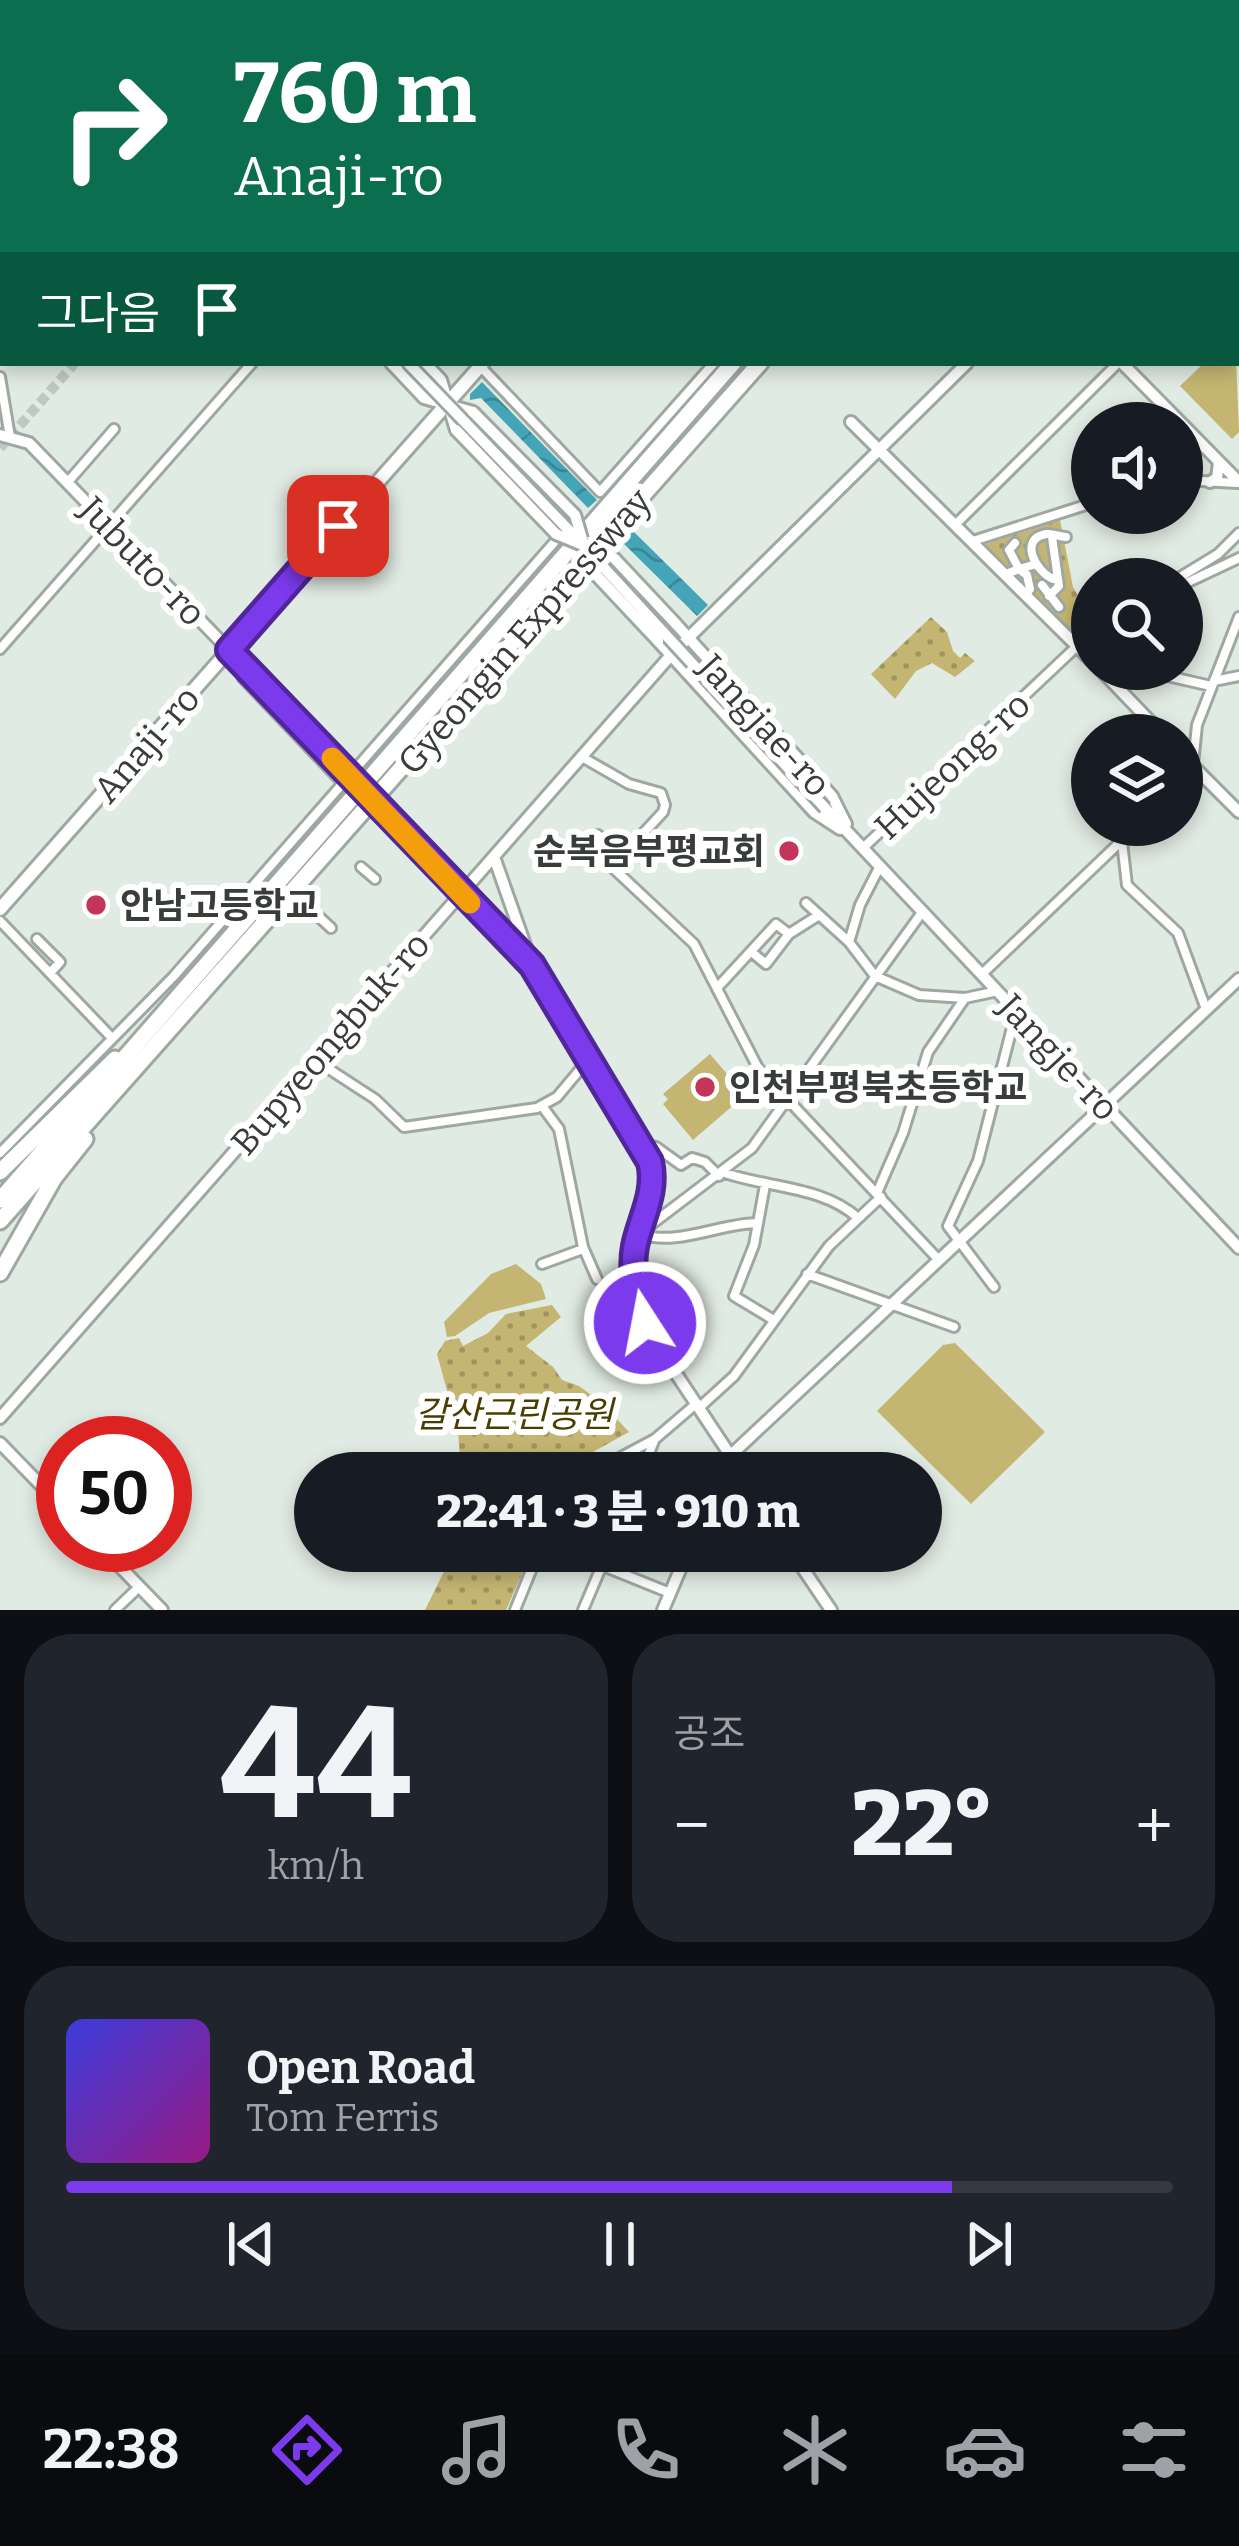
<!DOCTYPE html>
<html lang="ko">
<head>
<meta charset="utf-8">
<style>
	:root { --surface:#171b24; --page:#20242c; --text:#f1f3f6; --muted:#9ea1a6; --line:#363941; --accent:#7c3aed }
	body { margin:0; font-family:Bitter,"Noto Sans KR",serif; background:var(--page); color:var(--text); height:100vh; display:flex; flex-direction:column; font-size:45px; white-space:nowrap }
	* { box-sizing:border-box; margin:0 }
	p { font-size:39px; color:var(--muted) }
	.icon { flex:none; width:66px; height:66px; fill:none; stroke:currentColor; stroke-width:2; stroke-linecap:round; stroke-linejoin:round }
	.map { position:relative; height:1610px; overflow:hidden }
	.panel { display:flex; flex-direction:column; gap:24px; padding:24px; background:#0d0f14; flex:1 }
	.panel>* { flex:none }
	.banner { position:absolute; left:0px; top:0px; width:1239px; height:366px; box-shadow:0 6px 18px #0003; background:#0b6e4f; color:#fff; overflow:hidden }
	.fabs { position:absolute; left:1071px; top:402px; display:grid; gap:24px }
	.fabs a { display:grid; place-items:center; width:132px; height:132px; border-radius:50%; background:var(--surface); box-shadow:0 6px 18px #0003; font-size:60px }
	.speed { position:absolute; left:36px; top:1416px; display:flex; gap:24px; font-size:60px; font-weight:700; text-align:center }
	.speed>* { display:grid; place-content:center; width:156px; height:156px; border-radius:50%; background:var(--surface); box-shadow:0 6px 18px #0003; line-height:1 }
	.speed .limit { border:18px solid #d22; background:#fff; color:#111 }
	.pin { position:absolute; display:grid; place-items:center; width:102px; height:102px; color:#fff; margin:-51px; border-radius:24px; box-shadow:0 6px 18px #0006 }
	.me { position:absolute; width:132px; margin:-66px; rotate:349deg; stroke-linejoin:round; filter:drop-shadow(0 0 9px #0008) }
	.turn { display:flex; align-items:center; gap:42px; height:252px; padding:0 36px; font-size:54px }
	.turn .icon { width:156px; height:156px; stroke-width:2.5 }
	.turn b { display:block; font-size:84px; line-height:102px }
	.then { display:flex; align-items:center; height:114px; padding:0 36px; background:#0003; gap:24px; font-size:45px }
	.big { font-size:90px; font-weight:800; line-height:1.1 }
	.panel .widget { flex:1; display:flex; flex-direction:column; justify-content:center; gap:18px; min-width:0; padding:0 42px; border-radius:48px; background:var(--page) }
	.panel .dial { align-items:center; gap:0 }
	.dial b { font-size:156px; line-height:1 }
	.song { display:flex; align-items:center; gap:36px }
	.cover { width:144px; height:144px; border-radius:18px; background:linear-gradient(135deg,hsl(240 70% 55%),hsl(310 70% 35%)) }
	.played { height:12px; border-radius:6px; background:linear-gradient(90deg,var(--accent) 80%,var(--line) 80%) }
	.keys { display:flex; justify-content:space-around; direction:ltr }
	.heat { display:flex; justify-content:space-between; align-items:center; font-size:66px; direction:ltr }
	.panel .tiles { flex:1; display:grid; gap:24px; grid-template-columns:1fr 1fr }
	.widget:last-child { grid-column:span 2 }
	.trip { position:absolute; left:294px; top:1452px; width:648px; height:120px; border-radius:60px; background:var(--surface); box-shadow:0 6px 18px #0003; font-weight:800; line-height:120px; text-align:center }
	.tabs { display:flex; height:192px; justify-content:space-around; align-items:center; background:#090b0e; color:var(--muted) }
	.tabs .icon { width:84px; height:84px }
	.tabs .on { color:var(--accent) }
	.tabs b { font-size:54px; color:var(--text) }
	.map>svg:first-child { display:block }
</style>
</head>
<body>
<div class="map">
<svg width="1239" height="1610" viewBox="0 0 1239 1610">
	<defs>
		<pattern id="park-dots" width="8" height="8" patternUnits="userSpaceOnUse" patternTransform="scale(3)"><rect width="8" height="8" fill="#c4b572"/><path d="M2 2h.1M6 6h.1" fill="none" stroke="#a0945f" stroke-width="1.8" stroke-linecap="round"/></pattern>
		<pattern id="water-waves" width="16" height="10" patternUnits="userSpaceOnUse" patternTransform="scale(3)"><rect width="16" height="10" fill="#44a5b9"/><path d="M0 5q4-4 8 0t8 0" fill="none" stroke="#3a8897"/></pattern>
	</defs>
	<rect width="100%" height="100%" fill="#e0ebe3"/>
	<path fill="#c4b572" d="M 1236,357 L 1239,432 L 1232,439 L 1180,386 L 1204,363 L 1236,363 Z
		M 710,1054 L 745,1095 L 693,1140 L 663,1104 L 668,1099 L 663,1094 Z
		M 516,1264 L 541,1284 L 546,1299 L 489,1313 L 455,1336 L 447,1337 L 444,1322 L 491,1274 Z
		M 955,1343 L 1045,1432 L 971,1504 L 877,1411 L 943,1345 Z"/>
	<path fill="url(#park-dots)" d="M 1060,520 L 1073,587 L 1092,619 L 1076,638 L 984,545 Z
		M 931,617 L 947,632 L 953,651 L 960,658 L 965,653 L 975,661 L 955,677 L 932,663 L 916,671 L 895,699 L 871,674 Z
		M 552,1305 L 561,1317 L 526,1346 L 553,1367 L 562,1380 L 579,1386 L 601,1402 L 629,1432 L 562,1469 L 563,1473 L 461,1473 L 458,1431 L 437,1354 L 445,1341 L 459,1338 L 463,1346 L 488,1333 L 506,1314 Z
		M 454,1551 L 532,1551 L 506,1610 L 425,1610 Z"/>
	<path fill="url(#water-waves)" d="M 482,382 L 597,500 L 588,508 L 481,398 L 470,400 L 470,394 Z
		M 628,526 L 708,605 L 697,616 L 617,537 Z"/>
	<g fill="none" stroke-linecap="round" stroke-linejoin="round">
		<path stroke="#bfc8c1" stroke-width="10" stroke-dasharray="10 5" stroke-linecap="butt" d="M 0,448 L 75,363"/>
		<g stroke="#9ea8a1" stroke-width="14">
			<path id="street" d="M 114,0 L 116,3
				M 266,0 L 268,3
				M 444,0 L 447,3
				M 508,0 L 509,3
				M 577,0 L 585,3
				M 704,0 L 707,3
				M 778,0 L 781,3
				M 870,0 L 873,3
				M 128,3 L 131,0
				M 142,3 L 144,0
				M 175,3 L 177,0
				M 207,3 L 209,0
				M 342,3 L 346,0
				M 569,3 L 571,0
				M 662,3 L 664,0
				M 1033,3 L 1035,0
				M 1128,3 L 1129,0
				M 1154,3 L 1157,0
				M 1236,171 L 1239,170
				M 0,182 L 3,185
				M 0,268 L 3,264
				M 480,366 L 600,492 L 714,363
				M 0,377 L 10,437
				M 461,425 L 563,533
				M 1182,480 L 1238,483
				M 67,483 L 114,429
				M 956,524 L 1118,363
				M 973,541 L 1092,503
				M 1015,543 L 1009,550 L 1019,569 L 1033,565
				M 1006,574 L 1019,569 L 1027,575 L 1030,589 L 1026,594
				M 1057,575 L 1053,579 C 1036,572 1018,539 1046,534 C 1053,533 1059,537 1066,537
				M 1177,579 L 1218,554 L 1239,533
				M 1042,585 L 1059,607
				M 1182,585 L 1239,558
				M 1049,596 L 1059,586 L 1052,537
				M 0,649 L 252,363
				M 235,662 L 243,678 L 343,783
				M 246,662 L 355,772
				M 1137,669 L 1211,686
				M 1214,681 L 1239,676
				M 582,757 L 629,784 L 661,793 L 665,805 L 663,812 L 612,867 L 694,944 L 758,1068 L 937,1258
				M 1193,764 L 1197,725 L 1239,617
				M 1182,783 L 1196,769
				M 598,835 L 622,857
				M 1122,842 L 1127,885 L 1178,933 L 1206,1009
				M 863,848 L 1092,632
				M 361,867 L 375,879
				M 806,903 L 849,942 L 875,976 L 919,995 L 965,998
				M 317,915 L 331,928
				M 0,921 L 112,1038
				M 37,939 L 60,962 L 50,973
				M 849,942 L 860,905 L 880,866
				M 754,954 L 766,964 L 789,934
				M 982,974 L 1138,825
				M 717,988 L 776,924 L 789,934 L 819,915
				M 315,1060 L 375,1099 L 404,1127 L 537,1108 L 557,1097 L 588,1060
				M 850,1073 L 914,1094
				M 542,1106 L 559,1129 L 583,1247 L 597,1279
				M 641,1145 L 656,1147 L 681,1165 L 692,1158 L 705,1162 L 719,1176
				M 0,1153 L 173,977 L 572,522 L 458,411
				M 725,1173 C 768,1188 823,1186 858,1218
				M 765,1185 L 754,1245 L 734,1296 L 772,1319
				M 877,1193 L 903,1133 L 928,1052 L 965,998 L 998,991
				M 640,1233 L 752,1148 L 923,911
				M 640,1234 C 677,1247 720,1223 758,1223
				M 542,1264 L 583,1249
				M 807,1274 L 954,1327
				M 994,1287 L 948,1226 L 978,1161 L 1016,1012
				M 700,1407 L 734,1376 L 829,1246 L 881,1197
				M 591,1473 L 655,1439 L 697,1403
				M 641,1473 L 654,1441
				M 566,1551 L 670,1593
				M 115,1610 L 139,1587
				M 515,1610 L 539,1551
				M 583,1610 L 608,1551"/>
		</g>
		<g stroke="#9ea8a1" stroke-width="16">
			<path id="secondary" d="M 60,0 L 62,3
				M 85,0 L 85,3
				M 36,3 L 39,0
				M 428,3 L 431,0
				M 1108,3 L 1109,0
				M 0,44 L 3,41
				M 1236,101 L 1239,99
				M 1236,211 L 1239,215
				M 391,363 L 424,398 L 473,412
				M 425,363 L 441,380 L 456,430
				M 1122,363 L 1181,423
				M 851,422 L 1092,661
				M 1182,424 L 1239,482
				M 0,435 L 29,443 L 255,677
				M 1210,482 L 1217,478 L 1219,462
				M 676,624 L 832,796 L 846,824
				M 658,641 L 814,812 L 840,829
				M 1100,669 L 1163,735
				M 1182,755 L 1239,812
				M 825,808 L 1239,1248
				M 494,857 L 531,962
				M 452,884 L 532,965 L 645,1151 L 653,1181 L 635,1246 L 639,1305 L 655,1342 L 742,1473
				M 0,1418 L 671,655 L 967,363
				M 0,1443 L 63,1508
				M 721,1473 L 732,1454 L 1239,979
				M 99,1545 L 162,1610
				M 791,1551 L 831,1610
				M 663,1610 L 688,1551"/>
		</g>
		<g stroke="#9ea8a1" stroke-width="18">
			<path id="primary" d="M 800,3 L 802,0
				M 0,909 L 483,363"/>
		</g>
		<g stroke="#9ea8a1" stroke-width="21">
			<path id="highway" d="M 1053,3 L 1056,0
				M 1076,3 L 1079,0
				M 0,1172 L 115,1059
				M 0,1200 L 733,363
				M 0,1221 L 760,363
				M 0,1273 L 54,1178 L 85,1139"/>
		</g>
		<use href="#street" stroke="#fff" stroke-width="8"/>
		<use href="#secondary" stroke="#fff" stroke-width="10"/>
		<use href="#primary" stroke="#fff" stroke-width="12"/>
		<use href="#highway" stroke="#fff" stroke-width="15"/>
		<g stroke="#9ea8a1" stroke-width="16" stroke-linecap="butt">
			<path id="secondary-bridge" d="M 408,363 L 583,545 L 825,808
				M 473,412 L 575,515 L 582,539
				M 456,430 L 556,534 L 614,558 L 676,624
				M 588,556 L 597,576 L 658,641
				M 255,677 L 452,884"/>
		</g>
		<use href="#secondary-bridge" stroke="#fff" stroke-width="10"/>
	</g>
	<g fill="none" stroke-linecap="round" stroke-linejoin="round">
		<g stroke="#51269a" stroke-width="30">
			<path id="route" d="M 338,526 L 229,650 L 532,965 L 650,1162 C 657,1193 641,1217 635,1246 C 630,1272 637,1299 645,1323"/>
		</g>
		<use href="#route" stroke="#7c3aed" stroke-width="21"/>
		<path stroke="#f59e0b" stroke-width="21" d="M 332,758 L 470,903"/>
	</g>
	<g fill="#c4355a" stroke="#fff" stroke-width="4.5">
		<circle cx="789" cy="851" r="12"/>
		<circle cx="96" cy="905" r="12"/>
		<circle cx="705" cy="1087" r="12"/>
	</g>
	<g text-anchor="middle" stroke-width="12" stroke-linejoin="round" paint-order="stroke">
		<g font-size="36" fill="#393d3a" stroke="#fff">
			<text transform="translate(143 561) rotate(46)" y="13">Jubuto-ro</text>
			<text transform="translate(524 631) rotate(-49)" y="13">Gyeongin Expressway</text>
			<text transform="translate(765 725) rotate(48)" y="13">Jangjae-ro</text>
			<text transform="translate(146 744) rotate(-49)" y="13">Anaji-ro</text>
			<text transform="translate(952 765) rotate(-43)" y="13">Hujeong-ro</text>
			<text transform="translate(330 1043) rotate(-49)" y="13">Bupyeongbuk-ro</text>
			<text transform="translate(1059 1057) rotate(47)" y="13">Jangje-ro</text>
		</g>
		<g font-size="36" font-weight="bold" fill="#393d3a" stroke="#fff" text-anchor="start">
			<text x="765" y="864" text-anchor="end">순복음부평교회</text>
			<text x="120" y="918">안남고등학교</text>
			<text x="729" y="1100">인천부평북초등학교</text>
		</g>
		<g font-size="36" font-style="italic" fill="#493e01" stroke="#fff">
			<text x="514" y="1427">갈산근린공원</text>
		</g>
	</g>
</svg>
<div class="fabs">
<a><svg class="icon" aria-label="sound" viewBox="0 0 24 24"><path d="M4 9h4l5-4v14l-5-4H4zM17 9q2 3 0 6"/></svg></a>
<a><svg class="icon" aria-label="search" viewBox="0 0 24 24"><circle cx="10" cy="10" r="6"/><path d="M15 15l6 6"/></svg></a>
<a><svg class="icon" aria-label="layers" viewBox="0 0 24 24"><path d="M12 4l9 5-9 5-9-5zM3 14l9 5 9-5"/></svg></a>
</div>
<div class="speed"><div class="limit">50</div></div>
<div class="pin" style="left:338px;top:526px;background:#d93025"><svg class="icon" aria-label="arrive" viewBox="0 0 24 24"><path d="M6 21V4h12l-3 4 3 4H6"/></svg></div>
<svg class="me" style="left:645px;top:1323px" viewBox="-20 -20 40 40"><circle r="17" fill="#7c3aed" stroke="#fff" stroke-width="3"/><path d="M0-11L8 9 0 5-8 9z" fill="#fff"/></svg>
<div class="trip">22:41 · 3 분 · 910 m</div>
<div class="banner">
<div class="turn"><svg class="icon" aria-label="right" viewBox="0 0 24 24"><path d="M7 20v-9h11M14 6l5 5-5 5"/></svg><div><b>760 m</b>Anaji-ro</div></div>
<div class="then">그다음<svg class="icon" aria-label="arrive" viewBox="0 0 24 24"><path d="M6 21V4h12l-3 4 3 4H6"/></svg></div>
</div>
</div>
<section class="panel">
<div class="tiles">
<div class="widget dial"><b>44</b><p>km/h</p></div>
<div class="widget"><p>공조</p>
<div class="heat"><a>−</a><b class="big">22°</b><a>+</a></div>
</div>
<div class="widget">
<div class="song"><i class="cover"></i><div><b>Open Road</b><p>Tom Ferris</p></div></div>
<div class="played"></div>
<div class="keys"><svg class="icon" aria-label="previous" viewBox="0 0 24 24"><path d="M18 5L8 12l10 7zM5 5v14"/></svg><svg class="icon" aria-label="pause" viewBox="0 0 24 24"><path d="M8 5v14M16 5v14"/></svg><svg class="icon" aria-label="next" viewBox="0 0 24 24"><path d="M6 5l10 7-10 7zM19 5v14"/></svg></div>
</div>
</div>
</section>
<nav class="tabs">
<b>22:38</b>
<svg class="icon on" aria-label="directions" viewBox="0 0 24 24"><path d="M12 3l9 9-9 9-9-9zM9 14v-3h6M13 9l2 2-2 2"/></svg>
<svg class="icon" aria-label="music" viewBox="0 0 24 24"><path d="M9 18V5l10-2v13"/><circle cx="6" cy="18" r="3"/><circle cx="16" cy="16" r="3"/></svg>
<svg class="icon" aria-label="phone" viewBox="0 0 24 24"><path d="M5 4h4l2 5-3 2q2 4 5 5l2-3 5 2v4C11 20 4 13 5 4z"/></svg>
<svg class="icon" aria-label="climate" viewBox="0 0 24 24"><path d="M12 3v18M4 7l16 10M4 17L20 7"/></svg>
<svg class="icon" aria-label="car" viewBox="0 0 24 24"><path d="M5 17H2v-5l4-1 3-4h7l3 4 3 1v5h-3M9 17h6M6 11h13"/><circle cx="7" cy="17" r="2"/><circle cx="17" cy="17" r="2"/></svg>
<svg class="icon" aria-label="filters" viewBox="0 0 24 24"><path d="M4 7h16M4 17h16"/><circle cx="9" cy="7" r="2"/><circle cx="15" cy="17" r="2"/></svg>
</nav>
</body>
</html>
